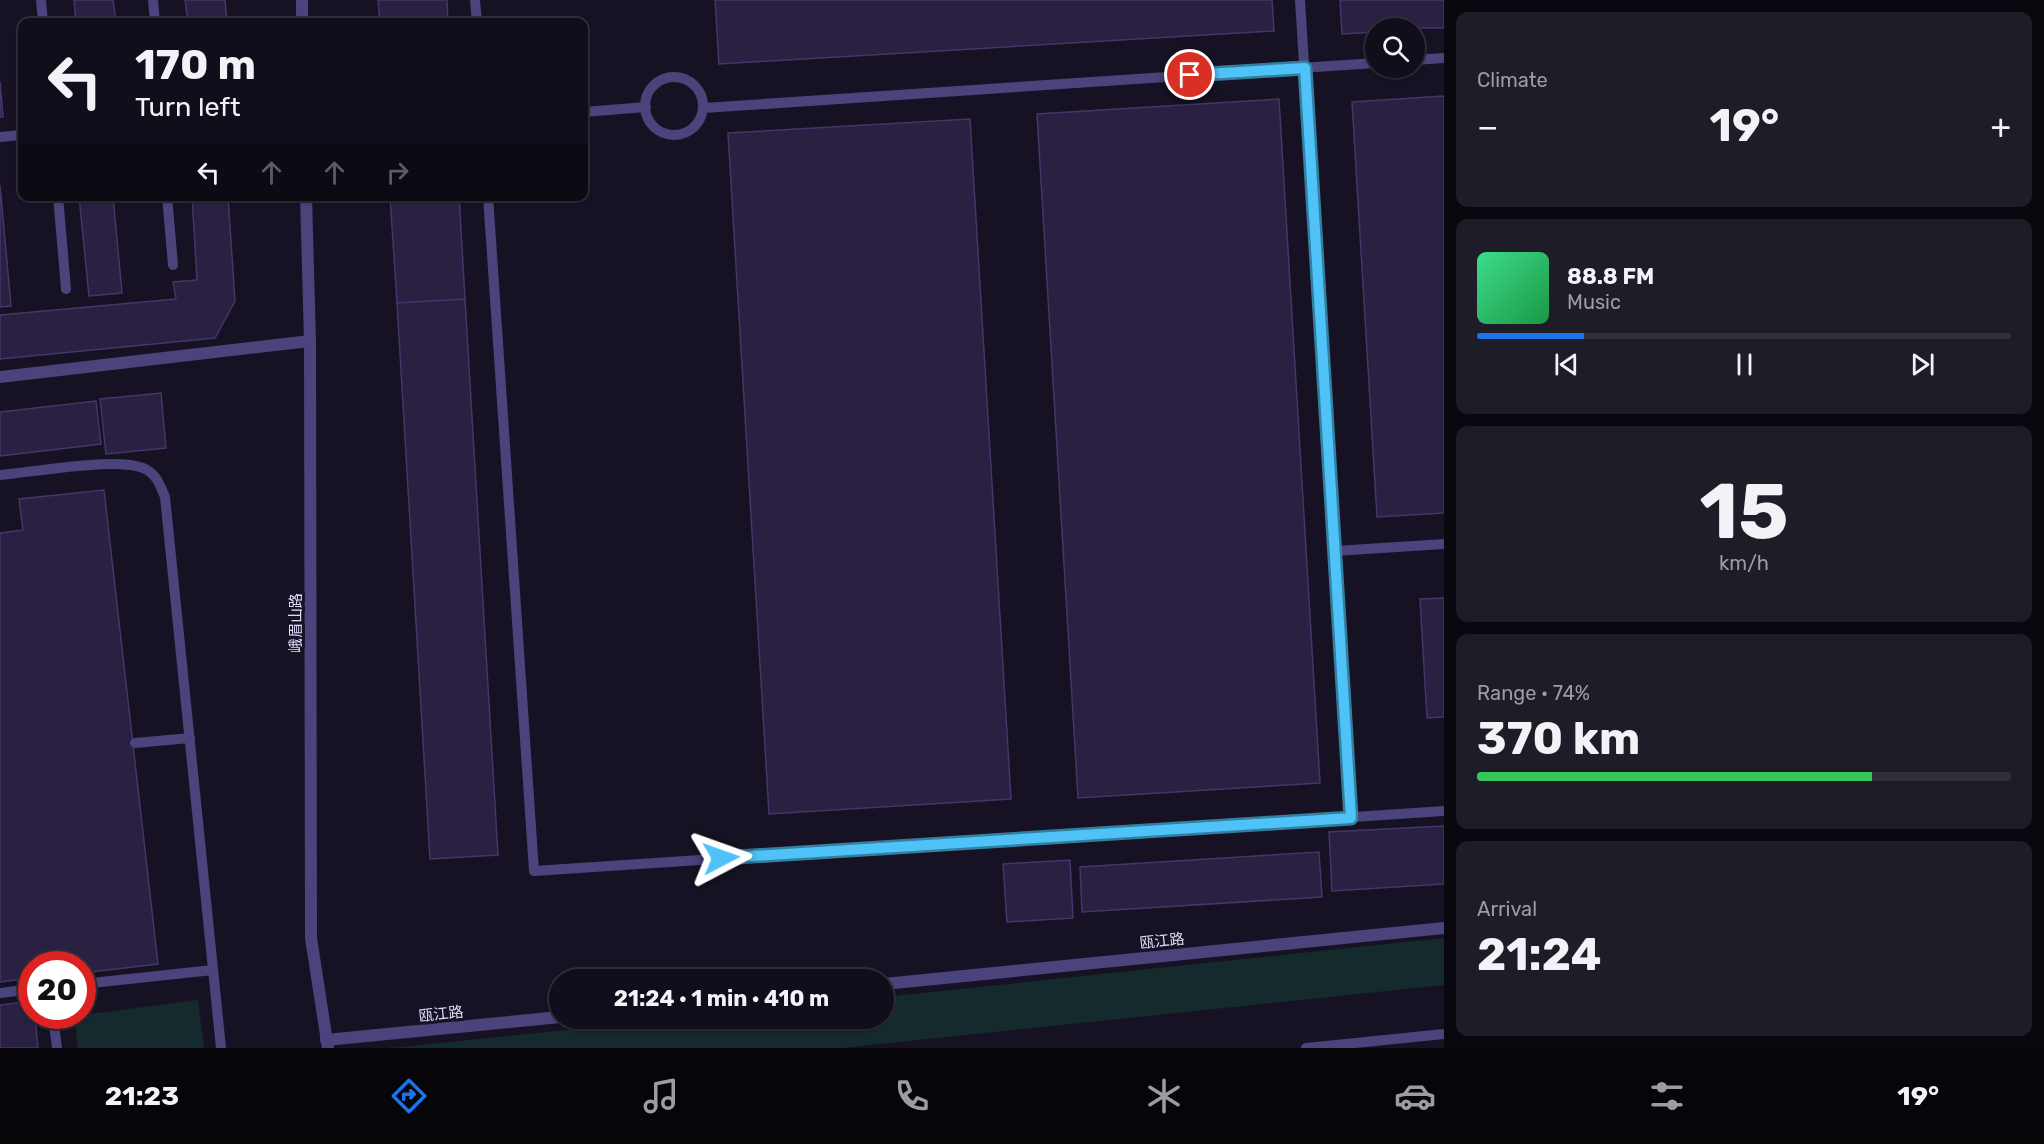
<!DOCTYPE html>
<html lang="en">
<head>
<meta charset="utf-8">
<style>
	:root { --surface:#100e1a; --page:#1e1c27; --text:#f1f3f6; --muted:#9c9ca2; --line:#302e39; --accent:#1a73e8 }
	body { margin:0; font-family:Rubik,"Noto Sans SC",sans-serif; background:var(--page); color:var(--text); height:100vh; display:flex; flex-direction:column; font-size:22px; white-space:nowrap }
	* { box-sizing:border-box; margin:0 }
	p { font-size:20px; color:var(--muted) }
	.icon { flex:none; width:33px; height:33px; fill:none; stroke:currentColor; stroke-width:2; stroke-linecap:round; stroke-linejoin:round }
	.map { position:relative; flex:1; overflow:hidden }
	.sheet { display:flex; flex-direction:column; gap:12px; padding:12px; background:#09080e; width:600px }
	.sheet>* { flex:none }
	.banner { position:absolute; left:18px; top:18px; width:570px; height:183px; border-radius:12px; box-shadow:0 2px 4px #0004,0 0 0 2px var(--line); background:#100e1a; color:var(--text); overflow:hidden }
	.fabs { position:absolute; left:1365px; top:18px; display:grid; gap:12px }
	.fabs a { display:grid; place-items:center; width:60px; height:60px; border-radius:50%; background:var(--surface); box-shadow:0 2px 4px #0004,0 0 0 2px var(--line); font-size:30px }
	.speed { position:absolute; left:18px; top:951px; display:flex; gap:12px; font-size:30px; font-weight:700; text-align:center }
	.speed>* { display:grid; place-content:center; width:78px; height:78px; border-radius:50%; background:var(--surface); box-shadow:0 2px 4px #0004,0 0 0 2px var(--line); line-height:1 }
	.speed .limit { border:9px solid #d22; background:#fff; color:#111 }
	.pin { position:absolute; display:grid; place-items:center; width:51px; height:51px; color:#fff; margin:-26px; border:3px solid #fff; border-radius:50%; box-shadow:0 2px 6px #0007 }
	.me { position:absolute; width:66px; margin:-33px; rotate:86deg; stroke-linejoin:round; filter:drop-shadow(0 0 4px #0008) }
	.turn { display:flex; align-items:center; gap:21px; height:126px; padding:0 18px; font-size:27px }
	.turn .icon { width:78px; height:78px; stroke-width:2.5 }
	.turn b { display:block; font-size:42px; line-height:51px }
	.lanes { display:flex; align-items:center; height:57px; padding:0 18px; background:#0003; justify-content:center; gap:30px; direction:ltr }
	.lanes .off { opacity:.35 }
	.big { font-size:45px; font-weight:700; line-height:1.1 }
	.sheet .card { flex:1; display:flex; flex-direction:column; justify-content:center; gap:9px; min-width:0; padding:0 21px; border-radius:12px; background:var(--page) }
	.sheet .dial { align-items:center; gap:0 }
	.dial b { font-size:78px; line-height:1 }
	.song { display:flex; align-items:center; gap:18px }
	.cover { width:72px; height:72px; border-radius:9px; background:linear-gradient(135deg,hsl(150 70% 55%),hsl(140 70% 35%)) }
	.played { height:6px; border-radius:3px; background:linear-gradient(90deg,var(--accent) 20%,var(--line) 20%) }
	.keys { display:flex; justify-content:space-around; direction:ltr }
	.heat { display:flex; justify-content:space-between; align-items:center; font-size:33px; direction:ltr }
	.charge { height:9px; border-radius:4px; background:linear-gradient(90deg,#34c759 74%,var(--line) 0) }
	.trip { position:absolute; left:549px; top:969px; width:345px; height:60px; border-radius:30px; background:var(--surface); box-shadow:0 2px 4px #0004,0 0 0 2px var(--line); font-weight:700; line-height:60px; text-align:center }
	.menu { display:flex; height:96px; justify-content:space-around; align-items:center; background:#06060a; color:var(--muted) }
	.menu .icon { width:42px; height:42px }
	.menu .selected { color:var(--accent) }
	.menu b { font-size:27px; color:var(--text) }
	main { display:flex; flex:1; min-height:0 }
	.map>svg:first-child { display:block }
</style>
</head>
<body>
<main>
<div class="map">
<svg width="1444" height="1048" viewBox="0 0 1444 1048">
	<rect width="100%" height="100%" fill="#161223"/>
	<path fill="#152a2c" d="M 1444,938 L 1444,985 L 842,1048 L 391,1048 L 674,1019 L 884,1018 L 884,997 Z
		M 198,1000 L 204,1048 L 78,1048 L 74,1016 Z"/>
	<path fill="#2a2041" stroke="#45356a" stroke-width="1.5" d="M 74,0 L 113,0 L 116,22 L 76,22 Z
		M 185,0 L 225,0 L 227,22 L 188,22 Z
		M 378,0 L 447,0 L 448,22 L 380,22 Z
		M 715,0 L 1272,0 L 1274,31 L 719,64 Z
		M 1340,0 L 1444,0 L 1444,28 L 1376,28 L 1376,32 L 1342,34 Z
		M 0,82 L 3,117 L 0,117 Z
		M 1444,96 L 1444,513 L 1377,517 L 1352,102 Z
		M 1279,99 L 1320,783 L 1078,798 L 1037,114 Z
		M 970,119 L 1011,799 L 769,814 L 728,133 Z
		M 0,185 L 11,306 L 0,307 Z
		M 79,196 L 113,196 L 122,293 L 89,296 Z
		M 192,196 L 228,196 L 235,301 L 215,338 L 0,359 L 0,315 L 176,299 L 173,282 L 197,280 Z
		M 390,196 L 459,196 L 465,299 L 397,303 Z
		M 465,299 L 498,855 L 430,859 L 397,303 Z
		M 161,393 L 166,448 L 106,454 L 100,399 Z
		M 96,401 L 101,444 L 0,456 L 0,412 Z
		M 104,490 L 158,964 L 82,973 L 82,964 L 32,964 L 32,978 L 0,982 L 0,533 L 23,530 L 19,499 Z
		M 1444,598 L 1444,717 L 1427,718 L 1420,599 Z
		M 1444,826 L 1444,884 L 1332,891 L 1329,832 Z
		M 1319,852 L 1322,897 L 1082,912 L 1080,867 Z
		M 1070,860 L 1073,918 L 1007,922 L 1003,864 Z
		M 32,1001 L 32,1016 L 35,1016 L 38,1048 L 0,1048 L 0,1005 Z"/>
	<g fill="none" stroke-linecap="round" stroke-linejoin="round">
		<path stroke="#4b437b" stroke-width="10" d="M 41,0 L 43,22
			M 153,0 L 155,22
			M 475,0 L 477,22
			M 1300,0 L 1351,818
			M 1414,60 L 1444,58
			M645 106a29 29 0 1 1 58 0a29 29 0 1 1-58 0Z
			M 704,108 L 1376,63
			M 584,112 L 646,107
			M 0,137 L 22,135
			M 58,196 L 66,289
			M 167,196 L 173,265
			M 488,196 L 534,871 L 1444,811
			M 0,475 C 34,472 114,457 143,468 C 156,473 160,485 165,497 L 221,1048
			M 1335,551 L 1444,544
			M 135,743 L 190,738
			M 82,984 L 213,970
			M 0,993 L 32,989
			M 53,1016 L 57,1048
			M 1306,1048 L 1444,1034"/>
		<path stroke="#4b437b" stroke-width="12" d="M 0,377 L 310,341
			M 884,984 L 1444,928
			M 326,1040 L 560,1017"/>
		<path stroke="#4b437b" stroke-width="12" d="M 302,0 L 302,22
			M 306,196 L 310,341 L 311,938 L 328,1048"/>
	</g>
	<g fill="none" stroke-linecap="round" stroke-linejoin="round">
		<g stroke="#337fa1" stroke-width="15">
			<path id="route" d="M 721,858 L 1351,818 L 1305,68 L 1190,75"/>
		</g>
		<use href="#route" stroke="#4fc3f7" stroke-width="10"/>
	</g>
	<g text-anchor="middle" stroke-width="6" stroke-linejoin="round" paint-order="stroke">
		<g font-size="15" fill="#e0d9fa" stroke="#161223">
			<text transform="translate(296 623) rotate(-90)" y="5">峨眉山路</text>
			<text transform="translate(1162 941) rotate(-6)" y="5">瓯江路</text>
			<text transform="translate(441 1014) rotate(-6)" y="5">瓯江路</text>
		</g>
	</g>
</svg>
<div class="fabs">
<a><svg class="icon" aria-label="search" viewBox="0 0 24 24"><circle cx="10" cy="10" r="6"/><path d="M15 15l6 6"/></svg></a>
</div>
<div class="speed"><div class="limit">20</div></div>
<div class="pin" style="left:1190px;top:75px;background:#d93025"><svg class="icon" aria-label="arrive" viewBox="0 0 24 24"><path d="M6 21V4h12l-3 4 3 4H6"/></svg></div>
<svg class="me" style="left:721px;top:858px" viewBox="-20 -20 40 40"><path d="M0-17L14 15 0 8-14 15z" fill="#4fc3f7" stroke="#fff" stroke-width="4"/></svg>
<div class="trip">21:24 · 1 min · 410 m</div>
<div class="banner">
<div class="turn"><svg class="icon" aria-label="left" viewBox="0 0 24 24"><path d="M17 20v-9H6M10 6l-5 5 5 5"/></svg><div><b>170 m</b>Turn left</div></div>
<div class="lanes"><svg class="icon" aria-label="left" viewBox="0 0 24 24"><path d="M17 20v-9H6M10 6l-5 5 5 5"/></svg><svg class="icon off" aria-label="ahead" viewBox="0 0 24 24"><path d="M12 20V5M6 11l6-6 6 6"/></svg><svg class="icon off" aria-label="ahead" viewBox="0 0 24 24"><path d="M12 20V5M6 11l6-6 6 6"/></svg><svg class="icon off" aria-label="right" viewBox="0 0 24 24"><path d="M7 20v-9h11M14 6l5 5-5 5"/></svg></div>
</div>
</div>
<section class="sheet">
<div class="card"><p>Climate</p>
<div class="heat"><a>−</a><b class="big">19°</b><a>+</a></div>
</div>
<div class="card">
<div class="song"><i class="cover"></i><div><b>88.8 FM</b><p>Music</p></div></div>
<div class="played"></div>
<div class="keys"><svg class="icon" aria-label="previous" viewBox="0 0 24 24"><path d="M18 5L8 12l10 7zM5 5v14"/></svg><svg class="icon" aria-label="pause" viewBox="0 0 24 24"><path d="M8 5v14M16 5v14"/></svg><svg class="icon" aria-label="next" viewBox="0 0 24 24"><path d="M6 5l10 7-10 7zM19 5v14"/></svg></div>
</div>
<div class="card dial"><b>15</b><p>km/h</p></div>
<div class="card"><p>Range · 74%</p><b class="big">370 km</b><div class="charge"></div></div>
<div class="card"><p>Arrival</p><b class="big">21:24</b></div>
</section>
</main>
<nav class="menu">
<b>21:23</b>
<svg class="icon selected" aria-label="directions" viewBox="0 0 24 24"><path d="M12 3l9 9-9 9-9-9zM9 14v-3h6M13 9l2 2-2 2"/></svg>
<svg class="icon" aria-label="music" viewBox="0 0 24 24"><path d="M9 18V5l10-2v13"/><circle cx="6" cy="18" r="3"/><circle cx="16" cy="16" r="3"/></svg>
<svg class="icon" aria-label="phone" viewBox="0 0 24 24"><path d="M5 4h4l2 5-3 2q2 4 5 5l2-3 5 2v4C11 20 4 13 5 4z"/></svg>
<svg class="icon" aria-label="climate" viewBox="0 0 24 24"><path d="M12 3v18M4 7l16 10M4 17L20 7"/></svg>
<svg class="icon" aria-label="car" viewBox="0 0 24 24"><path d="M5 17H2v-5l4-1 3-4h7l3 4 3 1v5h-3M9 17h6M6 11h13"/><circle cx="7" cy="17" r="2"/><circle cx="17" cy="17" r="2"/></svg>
<svg class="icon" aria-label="filters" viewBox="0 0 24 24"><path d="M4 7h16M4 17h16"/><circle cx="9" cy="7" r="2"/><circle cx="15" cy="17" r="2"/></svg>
<b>19°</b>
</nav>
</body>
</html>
